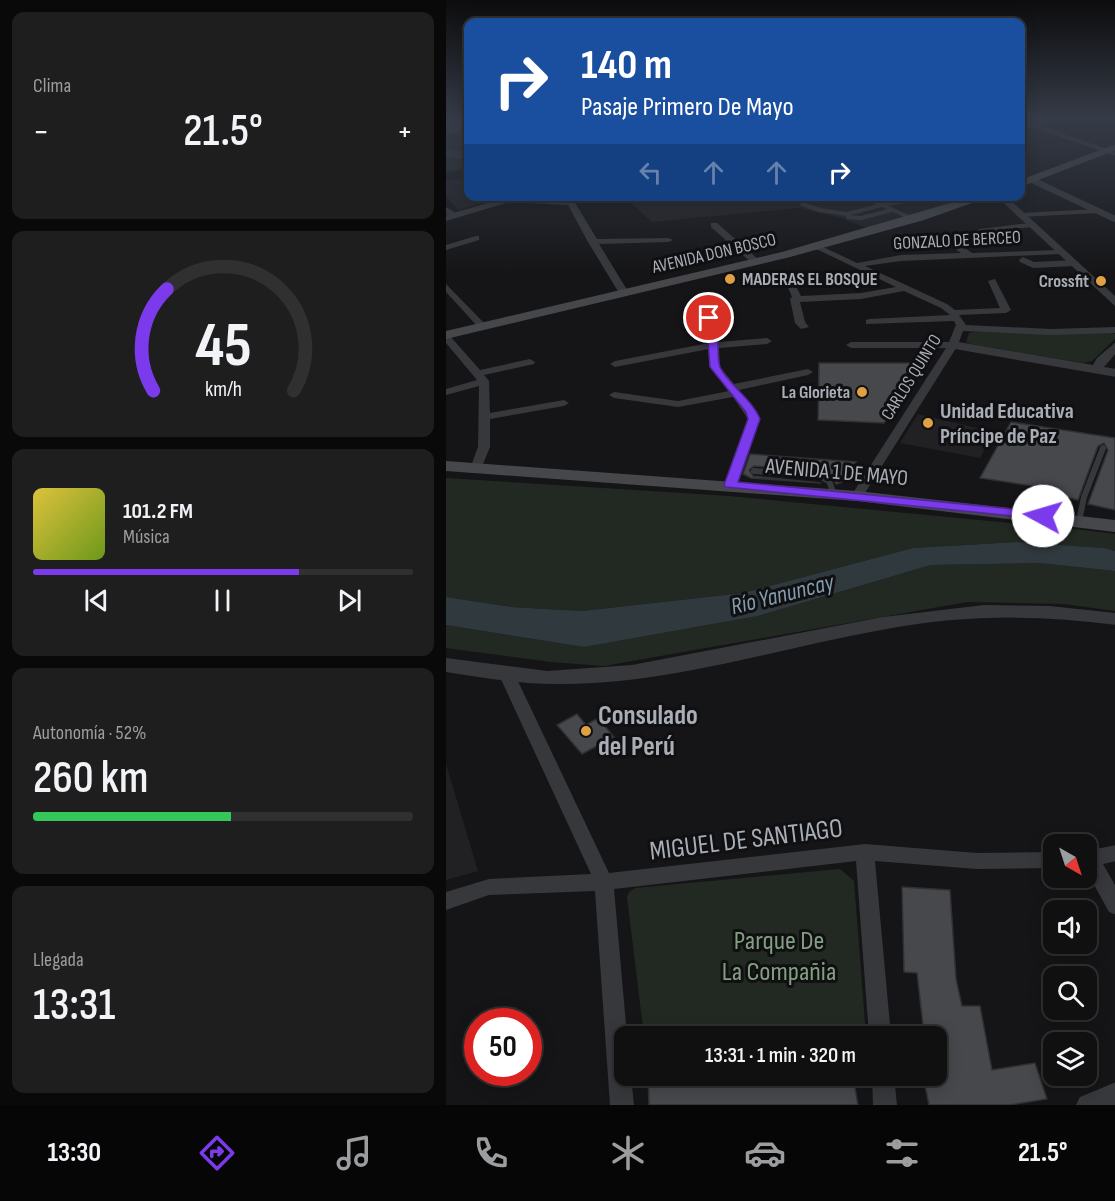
<!DOCTYPE html>
<html lang="es">
<head>
<meta charset="utf-8">
<style>
	:root { --surface:#101011; --page:#1e1e1f; --text:#f1f3f6; --muted:#9c9d9f; --line:#303031; --accent:#7c3aed }
	body { margin:0; font-family:"Sofia Sans Condensed",sans-serif; background:var(--page); color:var(--text); height:100vh; display:flex; flex-direction:column; font-size:22px; white-space:nowrap }
	* { box-sizing:border-box; margin:0 }
	p { font-size:20px; color:var(--muted) }
	.icon { flex:none; width:33px; height:33px; fill:none; stroke:currentColor; stroke-width:2; stroke-linecap:round; stroke-linejoin:round }
	.map { position:relative; flex:1; overflow:hidden }
	.drawer { display:flex; flex-direction:column; gap:12px; padding:12px; background:#090909; width:446px }
	.drawer>* { flex:none }
	.banner { position:absolute; left:18px; top:18px; width:561px; height:183px; border-radius:12px; box-shadow:0 3px 15px #0003,0 0 0 2px var(--line); background:#1a4fa0; color:#fff; overflow:hidden }
	.needle { width:39px; rotate:141deg }
	.controls { position:absolute; left:597px; top:834px; display:grid; gap:12px }
	.controls a { display:grid; place-items:center; width:54px; height:54px; border-radius:12px; background:var(--surface); box-shadow:0 3px 15px #0003,0 0 0 2px var(--line); font-size:30px }
	.speed { position:absolute; left:18px; top:1008px; display:flex; gap:12px; font-size:30px; font-weight:700; text-align:center }
	.speed>* { display:grid; place-content:center; width:78px; height:78px; border-radius:50%; background:var(--surface); box-shadow:0 3px 15px #0003,0 0 0 2px var(--line); line-height:1 }
	.speed .limit { border:9px solid #d22; background:#fff; color:#111 }
	.pin { position:absolute; display:grid; place-items:center; width:51px; height:51px; color:#fff; margin:-26px; border:3px solid #fff; border-radius:50%; box-shadow:0 2px 6px #0007 }
	.me { position:absolute; width:66px; margin:-33px; rotate:276deg; stroke-linejoin:round; filter:drop-shadow(0 0 4px #0008) }
	.turn { display:flex; align-items:center; gap:21px; height:126px; padding:0 18px; font-size:27px }
	.turn .icon { width:78px; height:78px; stroke-width:2.5 }
	.turn b { display:block; font-size:42px; line-height:51px }
	.lanes { display:flex; align-items:center; height:57px; padding:0 18px; background:#0003; justify-content:center; gap:30px; direction:ltr }
	.lanes .off { opacity:.35 }
	.big { font-size:45px; font-weight:600; line-height:1.1 }
	.drawer .card { flex:1; display:flex; flex-direction:column; justify-content:center; gap:9px; min-width:0; padding:0 21px; border-radius:12px; background:var(--page) }
	.drawer .dial { align-items:center; gap:0 }
	.dial svg { height:156px; overflow:visible; fill:none; stroke:var(--line); stroke-width:7; stroke-linecap:round; text-anchor:middle }
	.dial text { fill:var(--text); stroke:none }
	.song { display:flex; align-items:center; gap:18px }
	.cover { width:72px; height:72px; border-radius:9px; background:linear-gradient(135deg,hsl(50 70% 55%),hsl(80 70% 35%)) }
	.played { height:6px; border-radius:3px; background:linear-gradient(90deg,var(--accent) 70%,var(--line) 70%) }
	.keys { display:flex; justify-content:space-around; direction:ltr }
	.heat { display:flex; justify-content:space-between; align-items:center; font-size:33px; direction:ltr }
	.charge { height:9px; border-radius:4px; background:linear-gradient(90deg,#34c759 52%,var(--line) 0) }
	.trip { position:absolute; left:168px; top:1026px; width:333px; height:60px; border-radius:12px; background:var(--surface); box-shadow:0 3px 15px #0003,0 0 0 2px var(--line); font-weight:600; line-height:60px; text-align:center }
	.tabs { display:flex; height:96px; justify-content:space-around; align-items:center; background:#060607; color:var(--muted) }
	.tabs .icon { width:42px; height:42px }
	.tabs .selected { color:var(--accent) }
	.tabs b { font-size:27px; color:var(--text) }
	main { display:flex; flex:1; min-height:0 }
	.map>svg:first-child { display:block }
</style>
</head>
<body>
<main>
<section class="drawer">
<div class="card"><p>Clima</p>
<div class="heat"><a>−</a><b class="big">21.5°</b><a>+</a></div>
</div>
<div class="card dial"><svg viewBox="0 0 100 80">
<path d="M14 69A42 42 0 1 1 86 69"/>
<path d="M14 69A42 42 0 0 1 21 17" stroke="#7c3aed"/>
<text x="50" y="56" font-size="32" font-weight="700">45</text>
<text x="50" y="72" font-size="11">km/h</text>
</svg></div>
<div class="card">
<div class="song"><i class="cover"></i><div><b>101.2 FM</b><p>Música</p></div></div>
<div class="played"></div>
<div class="keys"><svg class="icon" aria-label="previous" viewBox="0 0 24 24"><path d="M18 5L8 12l10 7zM5 5v14"/></svg><svg class="icon" aria-label="pause" viewBox="0 0 24 24"><path d="M8 5v14M16 5v14"/></svg><svg class="icon" aria-label="next" viewBox="0 0 24 24"><path d="M6 5l10 7-10 7zM19 5v14"/></svg></div>
</div>
<div class="card"><p>Autonomía · 52%</p><b class="big">260 km</b><div class="charge"></div></div>
<div class="card"><p>Llegada</p><b class="big">13:31</b></div>
</section>
<div class="map">
<svg width="670" height="1105" viewBox="0 0 670 1105">
	<rect width="100%" height="100%" fill="#151517"/>
	<path fill="#212124" d="M 22,178 L 22,196 L 44,197 L 47,200 L 12,210 L 0,196 L 0,181 Z
		M 178,197 L 523,197 L 423,229 L 395,218 L 353,208 L 206,222 Z
		M 472,414 L 548,432 L 534,458 L 454,443 Z
		M 0,764 L 32,871 L 0,880 Z"/>
	<path fill="#222922" d="M 22,130 L 22,172 L 19,169 L 0,172 L 0,135 Z
		M 527,332 L 667,333 L 670,335 L 669,339 L 646,361 L 637,363 L 525,344 L 520,342 L 523,333 Z
		M 0,478 L 283,496 L 637,530 L 669,534 L 669,551 L 658,548 L 571,542 L 467,548 L 297,593 L 136,611 L 65,607 L 0,597 Z
		M 593,563 L 669,571 L 669,611 L 618,604 L 521,602 L 158,666 L 105,662 L 0,648 L 0,625 L 138,647 L 312,616 L 485,565 Z
		M 394,869 L 408,881 L 420,1036 L 198,1036 L 181,897 L 183,892 L 189,888 Z"/>
	<path fill="#30393e" d="M 571,542 L 658,548 L 669,551 L 669,571 L 593,563 L 485,565 L 312,616 L 138,647 L 0,625 L 0,597 L 65,607 L 136,611 L 297,593 L 467,548 Z"/>
	<g fill="none" stroke-linecap="round" stroke-linejoin="round">
		<path fill="#30393e" fill-rule="evenodd" d="M 0,149 L 22,152 L 22,160 L 0,157 Z"/>
	</g>
	<path fill="#47484c" stroke="#2f3033" stroke-width="1.5" d="M 0,119 L 22,119 L 22,130 L 0,135 Z
		M 373,363 L 479,363 L 438,423 L 372,420 Z
		M 565,422 L 669,438 L 669,510 L 642,504 L 662,450 L 658,443 L 652,446 L 632,500 L 586,489 L 587,486 L 534,478 Z
		M 304,454 L 410,462 L 396,482 L 390,484 L 386,477 L 374,471 L 308,466 L 303,470 L 307,476 L 375,483 L 305,478 L 297,474 Z
		M 131,714 L 140,725 L 152,718 L 168,737 L 136,754 L 111,725 Z
		M 456,887 L 504,890 L 510,979 L 516,1006 L 534,1006 L 546,1070 L 589,1063 L 601,1099 L 564,1105 L 483,1105 L 477,1076 L 490,1076 L 490,1034 L 478,1034 L 471,973 L 458,972 Z
		M 202,1076 L 407,1076 L 412,1105 L 203,1105 Z"/>
	<g fill="none" stroke-linecap="round" stroke-linejoin="round">
		<path stroke="#37383b" stroke-width="4" d="M 416,196 L 436,205 L 401,214 L 402,217 L 415,218 L 446,210
			M 195,198 L 220,196
			M 356,204 L 374,210 L 401,214
			M 467,219 L 436,205 L 486,196"/>
		<path stroke="#37383b" stroke-width="6" d="M 308,471 L 373,476 L 383,481 L 388,494
			M 633,521 L 638,497 L 657,448"/>
		<path fill="#37383b" fill-rule="evenodd" d="M 574,119 C 594,125 606,119 626,119 L 595,126 L 670,152 L 670,156 L 574,123 Z
			M 574,152 L 579,151 L 582,153 L 574,156 Z
			M 59,198 L 128,201 L 151,239 L 223,238 L 227,240 L 223,242 L 153,244 L 183,293 L 178,296 L 173,293 L 142,242 L 122,205 L 62,202 L 59,202 Z
			M 0,207 L 10,213 L 10,217 L 4,217 L 0,213 Z
			M 654,209 L 654,213 L 651,213 L 574,217 L 570,215 L 574,213 Z
			M 265,223 L 271,223 L 313,260 L 313,264 L 307,264 L 265,227 Z
			M 583,223 L 586,223 L 586,227 L 534,233 L 530,231 L 534,229 Z
			M 30,236 L 33,236 L 33,240 L 0,250 L 0,245 Z
			M 499,238 L 505,238 L 526,253 L 614,250 L 618,252 L 614,254 L 455,261 L 419,266 L 501,304 L 509,310 L 554,308 L 542,281 L 549,279 L 565,310 L 560,313 L 513,315 L 520,325 L 605,329 L 670,327 L 670,333 L 605,335 L 517,331 L 512,345 L 417,496 L 411,500 L 407,499 L 405,496 L 500,348 L 405,348 L 400,345 L 405,342 L 503,342 L 510,325 L 508,321 L 420,324 L 420,320 L 423,319 L 504,315 L 495,308 L 458,291 L 415,299 L 354,302 L 359,322 L 363,327 L 355,329 L 349,323 L 344,299 L 346,297 L 338,278 L 345,276 L 355,296 L 415,293 L 450,287 L 366,247 L 373,245 L 411,263 L 455,255 L 515,253 L 499,242 Z
			M 577,257 L 588,262 L 629,260 L 633,263 L 629,266 L 587,268 L 574,262 L 573,260 Z
			M 0,284 L 39,324 L 39,328 L 33,328 L 0,292 Z
			M 259,303 L 264,306 L 272,331 L 273,342 L 321,338 L 326,341 L 321,344 L 273,348 L 274,367 L 288,384 L 362,369 L 367,372 L 362,375 L 293,390 L 314,419 L 291,485 L 285,489 L 279,485 L 302,419 L 287,397 L 232,407 L 168,398 L 163,395 L 168,392 L 232,401 L 283,391 L 264,367 L 263,349 L 169,367 L 164,364 L 169,361 L 263,343 L 262,331 L 254,306 Z
			M 0,334 L 3,335 L 34,370 L 84,359 L 89,362 L 88,364 L 38,375 L 43,381 L 44,413 L 118,400 L 123,403 L 118,406 L 44,419 L 44,447 L 35,469 L 27,469 L 25,466 L 32,447 L 33,386 L 0,395 L 0,389 L 31,380 L 0,343 Z
			M 61,669 L 67,671 L 69,675 L 163,873 L 419,844 L 531,853 L 608,852 L 608,868 L 531,869 L 429,861 L 445,1036 L 423,1036 L 410,861 L 168,889 L 181,1036 L 178,1036 L 178,1076 L 185,1076 L 188,1105 L 164,1105 L 149,891 L 43,895 L 0,910 L 0,892 L 43,879 L 145,874 L 53,675 L 55,671 Z
			M 670,845 L 670,861 L 657,864 L 670,887 L 670,915 L 663,912 L 640,870 L 640,851 Z
			M 426,1076 L 448,1076 L 451,1105 L 427,1105 Z
			M 670,1082 L 670,1105 L 630,1105 L 634,1097 Z"/>
		<path fill="#37383b" fill-rule="evenodd" d="M 583,178 L 589,178 L 670,216 L 670,223 L 583,182 Z
			M 67,196 L 83,196 L 0,221 L 0,215 Z
			M 550,196 L 560,196 L 670,297 L 670,307 Z
			M 507,341 L 647,365 L 651,358 L 670,342 L 670,353 L 658,367 L 670,369 L 670,377 L 503,348 L 503,342 Z
			M 538,605 L 604,606 L 670,613 L 670,625 C 590,614 514,615 435,630 C 330,649 224,684 117,684 C 78,685 39,678 0,672 L 0,658 L 101,671 L 186,665 L 437,617 Z"/>
		<path fill="#45474b" fill-rule="evenodd" d="M 670,144 L 670,150 L 574,187 L 574,180 Z
			M 528,196 L 546,196 L 478,220 L 344,257 L 0,339 L 0,331 L 336,252 Z
			M 0,461 L 411,491 L 670,520 L 670,532 L 411,501 L 0,471 Z"/>
	</g>
	<linearGradient id="sky" x2="0" y2="1"><stop stop-color="#0c0c0d"/><stop offset="0.43" stop-color="#353b47"/><stop offset="1" stop-color="#353b47" stop-opacity="0"/></linearGradient>
	<rect width="670" height="274" fill="url(#sky)"/>
	<path fill="#7c3aed" stroke="#51269a" stroke-width="1.5" d="M 260,316 L 267,316 C 276,334 269,352 274,367 C 281,383 306,399 314,419 L 292,482 L 597,512 L 604,516 L 597,519 L 280,487 L 278,485 L 302,419 L 300,412 L 264,367 Z"/>
	<g fill="#e0a044" stroke="#101012" stroke-width="2">
		<circle cx="284" cy="279" r="6"/>
		<circle cx="655" cy="281" r="6"/>
		<circle cx="416" cy="392" r="6"/>
		<circle cx="482" cy="423" r="6"/>
		<circle cx="140" cy="731" r="6"/>
	</g>
	<g text-anchor="middle" stroke-width="6" stroke-linejoin="round" paint-order="stroke">
		<g font-size="18" fill="#a8adb6" stroke="#101012">
			<text transform="translate(511 240) rotate(-3)" y="6">GONZALO DE BERCEO</text>
			<text transform="translate(268 253) rotate(-13)" y="6">AVENIDA DON BOSCO</text>
			<text transform="translate(465 377) rotate(-58)" y="6">CARLOS QUINTO</text>
		</g>
		<g font-size="18" font-weight="bold" fill="#a8adb6" stroke="#101012" text-anchor="end">
			<text x="296" y="285" text-anchor="start">MADERAS EL BOSQUE</text>
			<text x="643" y="287">Crossfit</text>
			<text x="404" y="398">La Glorieta</text>
		</g>
		<g font-size="22" font-weight="bold" fill="#a8adb6" stroke="#101012" text-anchor="start">
			<text x="494" y="418">Unidad Educativa<tspan x="494" dy="25">Príncipe de Paz</tspan></text>
		</g>
		<g font-size="22" fill="#a8adb6" stroke="#101012">
			<text transform="translate(391 471) rotate(5)" y="8">AVENIDA 1 DE MAYO</text>
		</g>
		<g font-size="24" font-style="italic" fill="#839dad" stroke="#101012">
			<text transform="translate(336 594) rotate(-14)" y="8">Río Yanuncay</text>
		</g>
		<g font-size="27" font-weight="bold" fill="#a8adb6" stroke="#101012" text-anchor="start">
			<text x="152" y="724">Consulado<tspan x="152" dy="31">del Perú</tspan></text>
		</g>
		<g font-size="27" fill="#a8adb6" stroke="#101012">
			<text transform="translate(300 839) rotate(-7)" y="9">MIGUEL DE SANTIAGO</text>
		</g>
		<g font-size="27" fill="#829f81" stroke="#101012">
			<text x="333" y="949">Parque De<tspan x="333" dy="31">La Compañia</tspan></text>
		</g>
	</g>
</svg>
<div class="controls">
<a><svg class="needle" viewBox="-14 -14 28 28"><path d="M0-13l5 13h-10z" fill="#e53935"/><path d="M0 13l5-13h-10z" fill="#9c9d9f"/></svg></a>
<a><svg class="icon" aria-label="sound" viewBox="0 0 24 24"><path d="M4 9h4l5-4v14l-5-4H4zM17 9q2 3 0 6"/></svg></a>
<a><svg class="icon" aria-label="search" viewBox="0 0 24 24"><circle cx="10" cy="10" r="6"/><path d="M15 15l6 6"/></svg></a>
<a><svg class="icon" aria-label="layers" viewBox="0 0 24 24"><path d="M12 4l9 5-9 5-9-5zM3 14l9 5 9-5"/></svg></a>
</div>
<div class="speed"><div class="limit">50</div></div>
<div class="pin" style="left:263px;top:318px;background:#d93025"><svg class="icon" aria-label="arrive" viewBox="0 0 24 24"><path d="M6 21V4h12l-3 4 3 4H6"/></svg></div>
<svg class="me" style="left:597px;top:516px" viewBox="-20 -20 40 40"><circle r="19" fill="#fff"/><path d="M0-13L10 11 0 6-10 11z" fill="#7c3aed"/></svg>
<div class="trip">13:31 · 1 min · 320 m</div>
<div class="banner">
<div class="turn"><svg class="icon" aria-label="right" viewBox="0 0 24 24"><path d="M7 20v-9h11M14 6l5 5-5 5"/></svg><div><b>140 m</b>Pasaje Primero De Mayo</div></div>
<div class="lanes"><svg class="icon off" aria-label="left" viewBox="0 0 24 24"><path d="M17 20v-9H6M10 6l-5 5 5 5"/></svg><svg class="icon off" aria-label="ahead" viewBox="0 0 24 24"><path d="M12 20V5M6 11l6-6 6 6"/></svg><svg class="icon off" aria-label="ahead" viewBox="0 0 24 24"><path d="M12 20V5M6 11l6-6 6 6"/></svg><svg class="icon" aria-label="right" viewBox="0 0 24 24"><path d="M7 20v-9h11M14 6l5 5-5 5"/></svg></div>
</div>
</div>
</main>
<nav class="tabs">
<b>13:30</b>
<svg class="icon selected" aria-label="directions" viewBox="0 0 24 24"><path d="M12 3l9 9-9 9-9-9zM9 14v-3h6M13 9l2 2-2 2"/></svg>
<svg class="icon" aria-label="music" viewBox="0 0 24 24"><path d="M9 18V5l10-2v13"/><circle cx="6" cy="18" r="3"/><circle cx="16" cy="16" r="3"/></svg>
<svg class="icon" aria-label="phone" viewBox="0 0 24 24"><path d="M5 4h4l2 5-3 2q2 4 5 5l2-3 5 2v4C11 20 4 13 5 4z"/></svg>
<svg class="icon" aria-label="climate" viewBox="0 0 24 24"><path d="M12 3v18M4 7l16 10M4 17L20 7"/></svg>
<svg class="icon" aria-label="car" viewBox="0 0 24 24"><path d="M5 17H2v-5l4-1 3-4h7l3 4 3 1v5h-3M9 17h6M6 11h13"/><circle cx="7" cy="17" r="2"/><circle cx="17" cy="17" r="2"/></svg>
<svg class="icon" aria-label="filters" viewBox="0 0 24 24"><path d="M4 7h16M4 17h16"/><circle cx="9" cy="7" r="2"/><circle cx="15" cy="17" r="2"/></svg>
<b>21.5°</b>
</nav>
</body>
</html>
